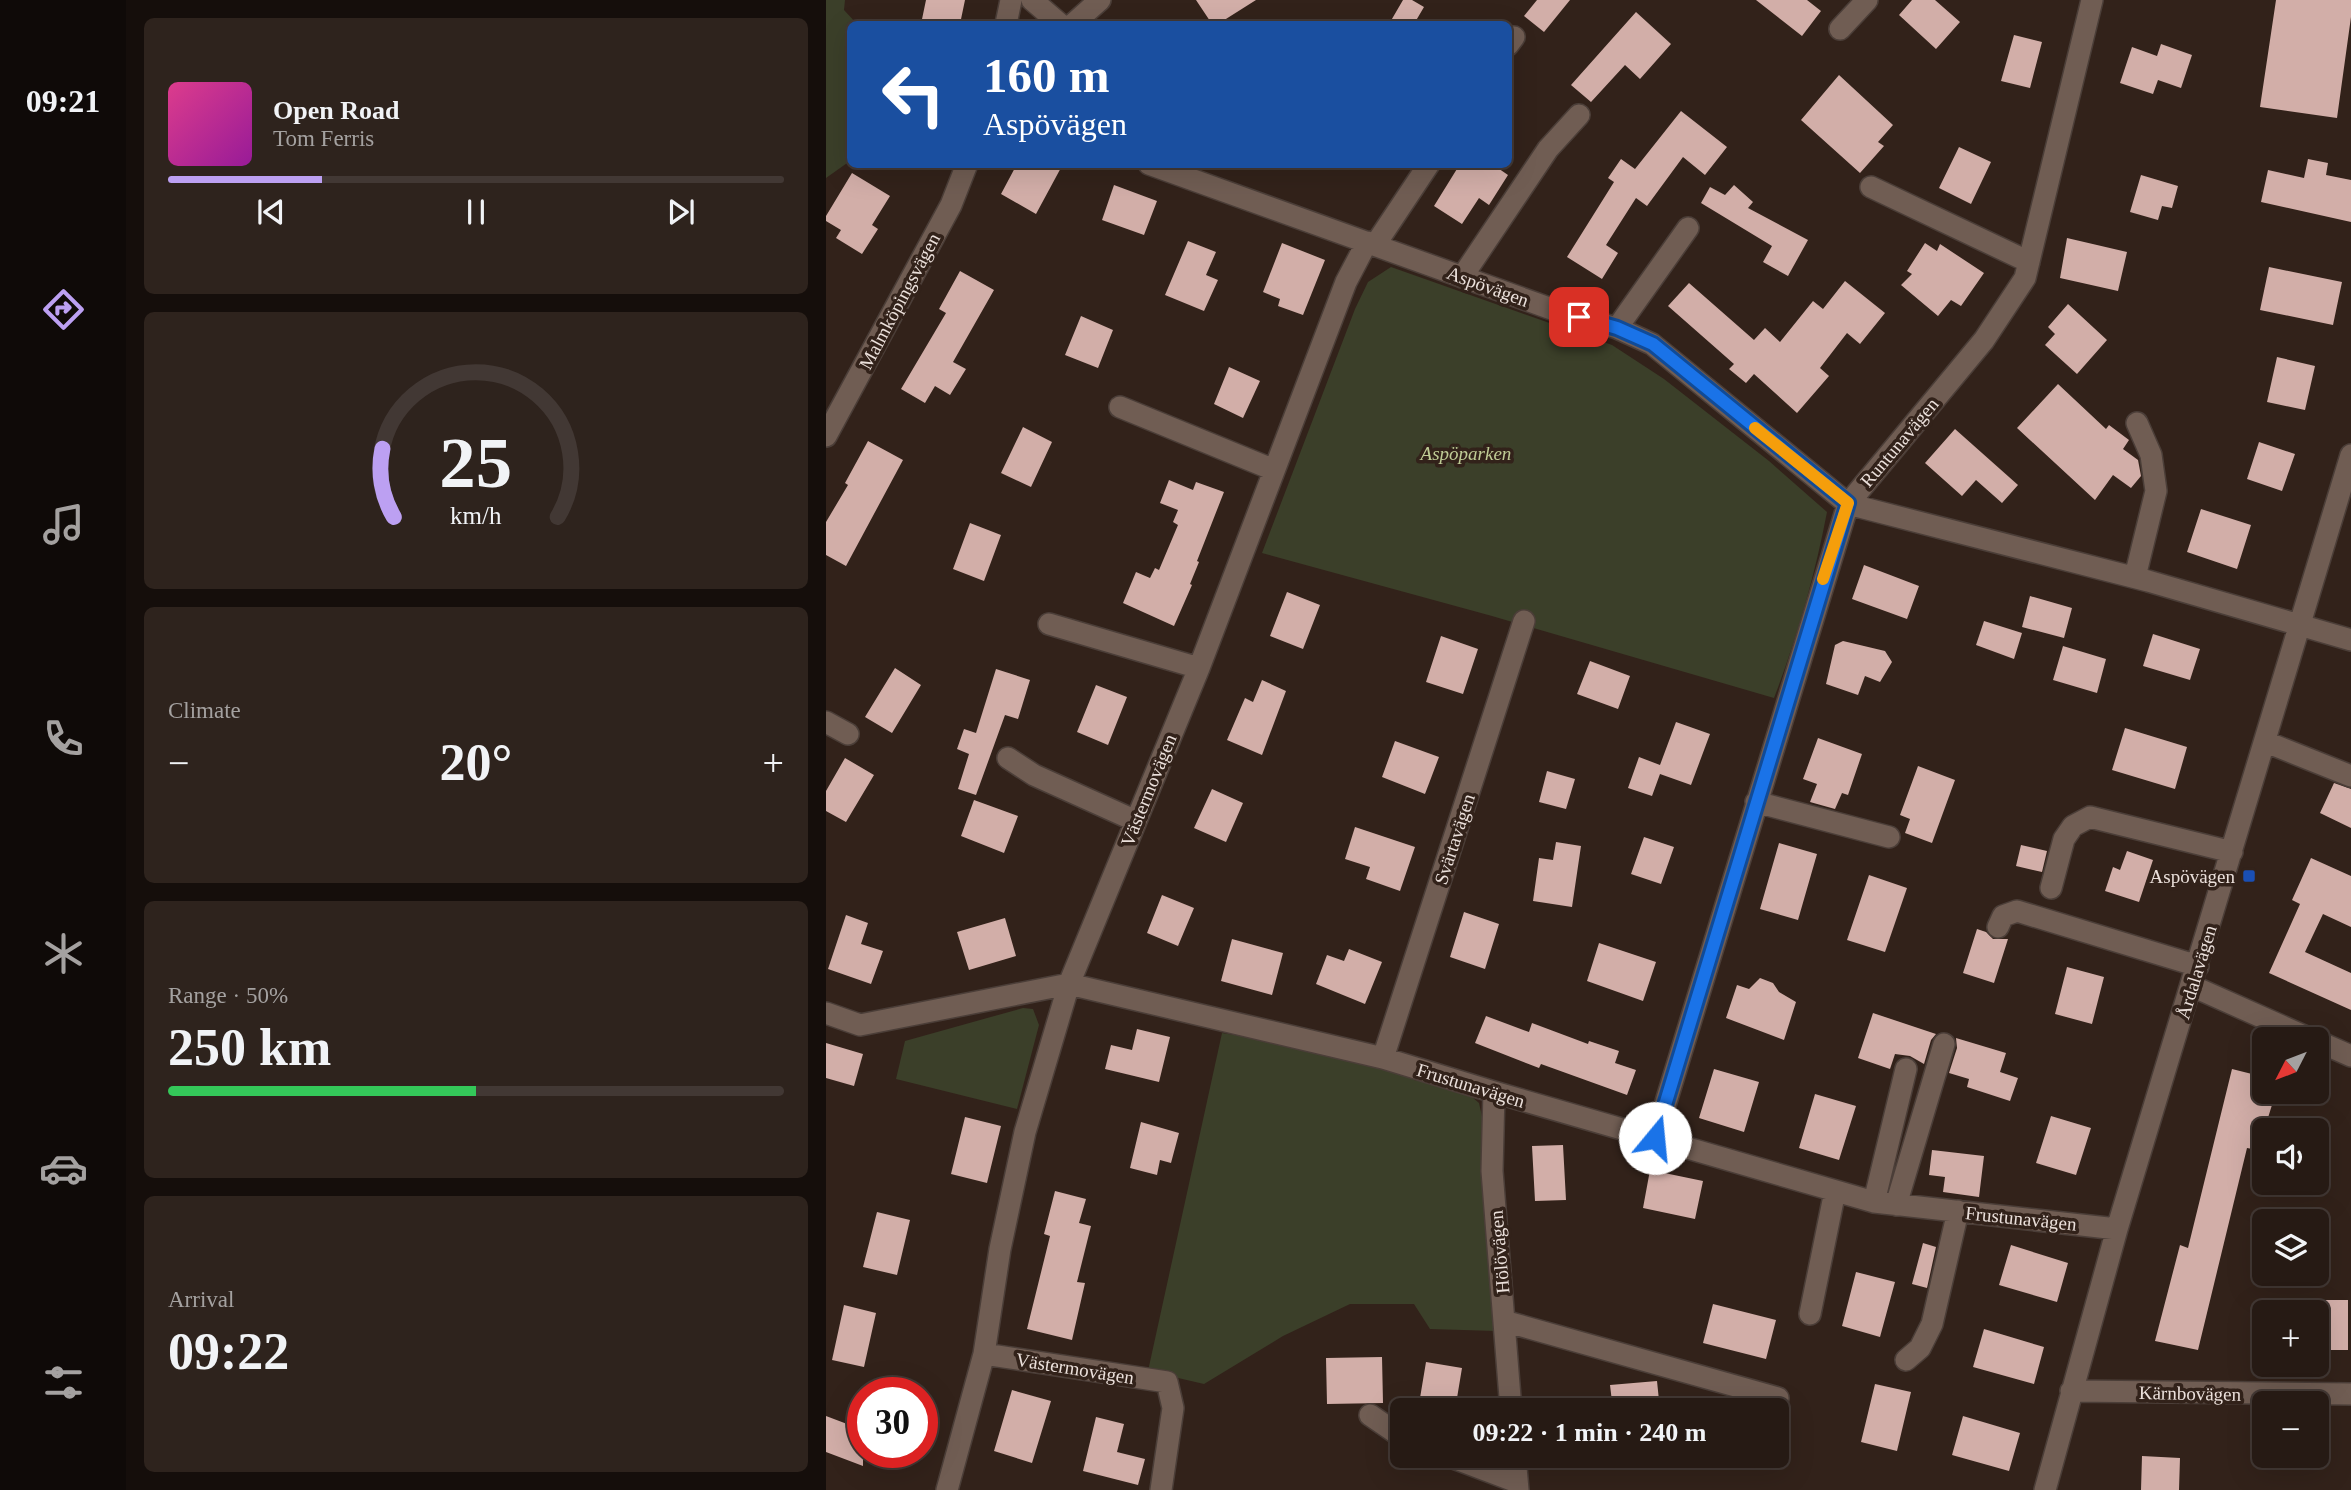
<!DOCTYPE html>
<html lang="en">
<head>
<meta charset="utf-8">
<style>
	:root { --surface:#261a14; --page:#2e231d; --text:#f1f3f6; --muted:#a4a1a0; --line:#423834; --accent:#bca0f2 }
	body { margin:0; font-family:"Times New Roman",serif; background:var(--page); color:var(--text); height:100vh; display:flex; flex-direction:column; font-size:26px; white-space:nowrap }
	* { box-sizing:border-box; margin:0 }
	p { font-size:23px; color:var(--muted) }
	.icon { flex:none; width:38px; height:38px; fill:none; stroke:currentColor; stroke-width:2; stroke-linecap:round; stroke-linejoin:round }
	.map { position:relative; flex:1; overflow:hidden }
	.side { display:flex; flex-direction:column; gap:18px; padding:18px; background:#150e0b; width:700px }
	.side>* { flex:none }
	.guide { position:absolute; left:21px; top:21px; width:665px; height:147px; border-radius:10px; box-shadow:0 7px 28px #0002,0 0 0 2px var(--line); background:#1a4fa0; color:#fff; overflow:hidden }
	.needle { width:46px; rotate:228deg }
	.tools { position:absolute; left:1426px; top:1027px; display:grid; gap:14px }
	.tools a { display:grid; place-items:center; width:77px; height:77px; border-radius:10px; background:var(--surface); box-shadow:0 7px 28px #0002,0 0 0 2px var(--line); font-size:35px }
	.speed { position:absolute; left:21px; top:1377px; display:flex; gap:14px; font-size:35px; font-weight:700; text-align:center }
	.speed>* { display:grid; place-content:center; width:91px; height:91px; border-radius:50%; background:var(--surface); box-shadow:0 7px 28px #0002,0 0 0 2px var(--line); line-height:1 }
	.speed .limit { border:10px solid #d22; background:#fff; color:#111 }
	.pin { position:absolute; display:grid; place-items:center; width:60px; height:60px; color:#fff; margin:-30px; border-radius:14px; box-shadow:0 4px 10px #0006 }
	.me { position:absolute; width:77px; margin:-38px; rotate:17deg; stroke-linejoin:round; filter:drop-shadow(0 0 5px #0008) }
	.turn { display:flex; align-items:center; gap:24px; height:147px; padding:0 21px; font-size:32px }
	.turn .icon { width:91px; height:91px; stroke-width:2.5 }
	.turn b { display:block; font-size:49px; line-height:60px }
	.big { font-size:52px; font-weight:700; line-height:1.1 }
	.side .tile { flex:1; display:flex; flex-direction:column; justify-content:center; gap:10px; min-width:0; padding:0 24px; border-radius:10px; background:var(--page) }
	.side .dial { align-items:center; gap:0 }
	.dial svg { height:182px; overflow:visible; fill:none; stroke:var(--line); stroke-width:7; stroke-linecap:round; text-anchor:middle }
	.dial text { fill:var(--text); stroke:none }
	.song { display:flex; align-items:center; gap:21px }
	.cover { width:84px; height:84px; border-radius:10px; background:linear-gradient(135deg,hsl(330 70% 55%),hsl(300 70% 35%)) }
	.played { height:7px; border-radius:4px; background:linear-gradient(90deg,var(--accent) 25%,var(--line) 25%) }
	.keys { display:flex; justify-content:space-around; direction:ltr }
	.heat { display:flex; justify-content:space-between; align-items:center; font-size:38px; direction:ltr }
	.charge { height:10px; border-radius:5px; background:linear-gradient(90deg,#34c759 50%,var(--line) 0) }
	.trip { position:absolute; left:564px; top:1398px; width:399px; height:70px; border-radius:10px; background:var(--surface); box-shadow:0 7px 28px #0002,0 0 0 2px var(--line); font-weight:700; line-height:70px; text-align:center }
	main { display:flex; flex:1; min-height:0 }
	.menu { display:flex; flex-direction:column; width:126px; justify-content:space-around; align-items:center; background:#0f0a08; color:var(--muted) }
	.menu .icon { width:49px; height:49px }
	.menu .active { color:var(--accent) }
	.menu b { font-size:32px; color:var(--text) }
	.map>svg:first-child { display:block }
</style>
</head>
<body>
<main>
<nav class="menu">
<b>09:21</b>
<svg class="icon active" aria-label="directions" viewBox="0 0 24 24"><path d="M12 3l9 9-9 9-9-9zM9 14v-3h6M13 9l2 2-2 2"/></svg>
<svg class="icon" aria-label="music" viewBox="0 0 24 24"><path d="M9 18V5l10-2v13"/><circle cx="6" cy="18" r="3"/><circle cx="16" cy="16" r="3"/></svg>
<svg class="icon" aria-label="phone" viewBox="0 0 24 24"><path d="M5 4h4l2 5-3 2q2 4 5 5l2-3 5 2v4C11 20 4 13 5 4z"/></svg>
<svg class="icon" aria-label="climate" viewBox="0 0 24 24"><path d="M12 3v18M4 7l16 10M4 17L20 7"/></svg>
<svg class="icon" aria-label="car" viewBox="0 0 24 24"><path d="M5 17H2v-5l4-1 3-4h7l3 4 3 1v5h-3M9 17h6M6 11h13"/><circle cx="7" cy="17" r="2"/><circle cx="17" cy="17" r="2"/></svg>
<svg class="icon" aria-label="filters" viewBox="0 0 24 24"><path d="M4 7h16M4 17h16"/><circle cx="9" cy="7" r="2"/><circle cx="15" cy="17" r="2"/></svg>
</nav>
<section class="side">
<div class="tile">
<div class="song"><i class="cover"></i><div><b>Open Road</b><p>Tom Ferris</p></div></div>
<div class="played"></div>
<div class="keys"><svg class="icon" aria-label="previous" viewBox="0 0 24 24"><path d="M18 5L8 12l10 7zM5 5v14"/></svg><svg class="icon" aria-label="pause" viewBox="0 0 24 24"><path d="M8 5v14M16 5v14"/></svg><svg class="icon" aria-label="next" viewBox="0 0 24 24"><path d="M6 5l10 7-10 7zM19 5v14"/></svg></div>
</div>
<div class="tile dial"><svg viewBox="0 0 100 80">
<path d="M14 69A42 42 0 1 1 86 69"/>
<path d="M14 69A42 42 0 0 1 9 39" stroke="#bca0f2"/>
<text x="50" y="56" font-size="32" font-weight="700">25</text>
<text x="50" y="72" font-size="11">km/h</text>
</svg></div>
<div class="tile"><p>Climate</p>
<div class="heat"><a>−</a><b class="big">20°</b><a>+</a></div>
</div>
<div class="tile"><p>Range · 50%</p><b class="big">250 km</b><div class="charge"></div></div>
<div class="tile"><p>Arrival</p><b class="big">09:22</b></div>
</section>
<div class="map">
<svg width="1525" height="1490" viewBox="0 0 1525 1490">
	<rect width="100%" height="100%" fill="#32221a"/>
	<path fill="#3b3f29" d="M 0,0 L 19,0 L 18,10 L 31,24 L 24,24 L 24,161 L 0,178 Z
		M 565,267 L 786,345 L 838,379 L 943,461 L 1001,512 C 989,575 971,638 948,698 L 666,616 L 436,553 L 529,309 L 542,282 Z
		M 197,1008 L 207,1009 L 213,1025 L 191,1109 L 70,1079 L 79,1041 Z
		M 396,1033 L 532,1054 L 588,1080 L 639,1091 L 653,1103 L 660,1134 L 670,1331 L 604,1329 L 588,1304 L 524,1304 L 457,1336 L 378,1384 L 322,1371 Z"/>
	<path fill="#d2aea8" d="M 100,0 L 139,0 L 134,24 L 95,24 Z
		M 370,0 L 430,0 L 392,24 L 386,24 Z
		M 577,0 L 586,0 L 598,7 L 588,24 L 563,24 Z
		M 711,0 L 744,0 L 718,32 L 698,16 Z
		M 930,0 L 981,0 L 995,11 L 976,36 Z
		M 1086,0 L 1109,0 L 1134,22 L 1110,49 L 1073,15 Z
		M 1450,0 L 1525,0 L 1525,17 L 1511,118 L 1434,107 Z
		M 810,12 L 845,44 L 814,79 L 799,65 L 765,102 L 745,85 Z
		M 1188,35 L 1216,42 L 1204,88 L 1175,81 Z
		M 1335,44 L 1366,55 L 1355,88 L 1332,80 L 1327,94 L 1294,83 L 1306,47 L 1331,56 Z
		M 1013,75 L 1067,125 L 1052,142 L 1058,146 L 1034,173 L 975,120 Z
		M 855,111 L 901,147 L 879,175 L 857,157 L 821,206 L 810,198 L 780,245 L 792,253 L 776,279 L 741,257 L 788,182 L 782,178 L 795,159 L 809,169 Z
		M 1133,147 L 1165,162 L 1145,204 L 1113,188 Z
		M 1482,159 L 1502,163 L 1500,175 L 1525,180 L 1525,222 L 1435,202 L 1442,170 L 1478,178 Z
		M 191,164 L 237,164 L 210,214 L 175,194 Z
		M 634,164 L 666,164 L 682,175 L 663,205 L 653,198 L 636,224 L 608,206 Z
		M 26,173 L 64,196 L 46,225 L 52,229 L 36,254 L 10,238 L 15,230 L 0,221 L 0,216 Z
		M 1315,175 L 1352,186 L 1346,208 L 1336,206 L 1332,220 L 1304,212 Z
		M 288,185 L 331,201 L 318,235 L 276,220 Z
		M 908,185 L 927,202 L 922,208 L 982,240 L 962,276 L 937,262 L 946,246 L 875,203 L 884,187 L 899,195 Z
		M 1241,238 L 1301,252 L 1292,291 L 1234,278 Z
		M 362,241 L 390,252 L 380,275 L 392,280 L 378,311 L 339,295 Z
		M 456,243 L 499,260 L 477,315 L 452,306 L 454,299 L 437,292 Z
		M 1099,243 L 1111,251 L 1114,244 L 1158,273 L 1135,306 L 1125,300 L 1112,316 L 1075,285 L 1086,274 L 1081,271 Z
		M 1443,267 L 1516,282 L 1507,325 L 1434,310 Z
		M 134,271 L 168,290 L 127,362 L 140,369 L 124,395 L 109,386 L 99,403 L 75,389 L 120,313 L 113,309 Z
		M 1019,281 L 1059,313 L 1034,344 L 1021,333 L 994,368 L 1003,376 L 971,413 L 928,374 L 920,383 L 903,369 L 908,364 L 842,306 L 863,283 L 928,340 L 939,328 L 954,342 L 987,301 L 997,309 Z
		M 1242,304 L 1281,340 L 1251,374 L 1219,345 L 1229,334 L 1222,327 Z
		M 255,316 L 287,330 L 272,368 L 239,355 Z
		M 1451,357 L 1489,366 L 1479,410 L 1441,402 Z
		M 403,367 L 434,381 L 417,418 L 388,404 Z
		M 1232,384 L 1280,429 L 1283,425 L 1303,440 L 1297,449 L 1312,460 L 1315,476 L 1305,488 L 1287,475 L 1269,500 L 1191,428 Z
		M 197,427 L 226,442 L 205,487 L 175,473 Z
		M 1129,429 L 1192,485 L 1176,503 L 1150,480 L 1136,496 L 1099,463 Z
		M 42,441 L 77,460 L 20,566 L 0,555 L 0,522 L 22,485 L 19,483 Z
		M 1433,442 L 1469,454 L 1456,491 L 1421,479 Z
		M 343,480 L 367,490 L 370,482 L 398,492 L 371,561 L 373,562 L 364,584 L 366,585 L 348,626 L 297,603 L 310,572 L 324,578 L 329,568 L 333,570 L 352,525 L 347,522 L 352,510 L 334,503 Z
		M 1375,509 L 1425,525 L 1411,569 L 1361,552 Z
		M 144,523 L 175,535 L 158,581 L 127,569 Z
		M 1038,565 L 1093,586 L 1081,619 L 1026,599 Z
		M 461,592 L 494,605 L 477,649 L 444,636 Z
		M 1204,596 L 1246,608 L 1238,638 L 1196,627 Z
		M 1158,621 L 1196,633 L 1188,659 L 1150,645 Z
		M 1327,634 L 1374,649 L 1364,680 L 1317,666 Z
		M 615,636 L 652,649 L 637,694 L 600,682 Z
		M 1017,641 L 1059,651 L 1066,662 L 1054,682 L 1039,676 L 1032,695 L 1000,684 L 1009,645 Z
		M 1237,646 L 1280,659 L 1271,693 L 1227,680 Z
		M 764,661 L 804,676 L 792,709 L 751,694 Z
		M 69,668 L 95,685 L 66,733 L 39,717 Z
		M 170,669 L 204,680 L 192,719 L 179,715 L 150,795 L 132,789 L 143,754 L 131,749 L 138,729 L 150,733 Z
		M 436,680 L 460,691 L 436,755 L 401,740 L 419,698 L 427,702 Z
		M 270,685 L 301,697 L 282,745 L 251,732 Z
		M 850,722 L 884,734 L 865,785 L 834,774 L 826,796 L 802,788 L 813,757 L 834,765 Z
		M 1299,728 L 1361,747 L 1349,789 L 1286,770 Z
		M 992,738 L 1036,754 L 1022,795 L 1016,793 L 1009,809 L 984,802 L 991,784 L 977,779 Z
		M 569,741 L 613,757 L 599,794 L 556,777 Z
		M 19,758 L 48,775 L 20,822 L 0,811 L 0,791 Z
		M 1092,766 L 1129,780 L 1106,843 L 1079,833 L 1084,819 L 1074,815 Z
		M 721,771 L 749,779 L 740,809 L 713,802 Z
		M 1508,783 L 1525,789 L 1525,828 L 1494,813 Z
		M 386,789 L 417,803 L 400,842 L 368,828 Z
		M 148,800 L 192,816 L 178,853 L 135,836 Z
		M 529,827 L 589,847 L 574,891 L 540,879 L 544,867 L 519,859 Z
		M 818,837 L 848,847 L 835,884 L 805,874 Z
		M 730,842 L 755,846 L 746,907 L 707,901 L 713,858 L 727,860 Z
		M 953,843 L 991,854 L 972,920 L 934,909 Z
		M 1195,845 L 1221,851 L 1216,872 L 1190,866 Z
		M 1301,851 L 1327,860 L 1313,902 L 1279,891 L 1287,867 L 1294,870 Z
		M 1485,858 L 1525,876 L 1525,927 L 1497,914 L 1479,952 L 1525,973 L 1525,1010 L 1443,973 L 1474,904 L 1466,900 Z
		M 1043,875 L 1081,888 L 1059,952 L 1021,940 Z
		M 336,895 L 368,908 L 352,946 L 321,933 Z
		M 638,912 L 673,924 L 659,969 L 624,957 Z
		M 20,915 L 42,923 L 35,944 L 57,951 L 45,984 L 2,969 Z
		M 179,918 L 190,956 L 143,970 L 131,932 Z
		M 1151,929 L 1160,932 L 1167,939 L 1182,939 L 1168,983 L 1137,973 Z
		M 406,939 L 457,953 L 446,995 L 395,981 Z
		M 773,943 L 830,962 L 817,1001 L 761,981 Z
		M 523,949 L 556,962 L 539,1004 L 490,984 L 501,955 L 518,961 Z
		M 1241,967 L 1278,977 L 1266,1024 L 1229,1014 Z
		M 934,978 L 947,983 L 953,992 L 970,1002 L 958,1040 L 900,1018 L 911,985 L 923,989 Z
		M 1047,1013 L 1110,1034 L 1105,1040 L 1098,1064 L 1084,1056 L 1069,1054 L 1064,1069 L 1032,1058 Z
		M 660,1016 L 703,1032 L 706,1023 L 762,1044 L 763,1041 L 793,1051 L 789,1063 L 810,1070 L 801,1095 L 715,1064 L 713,1068 L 649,1043 Z
		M 311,1029 L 344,1037 L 333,1082 L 279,1069 L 285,1045 L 306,1050 Z
		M 1130,1038 L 1180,1053 L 1174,1072 L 1192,1078 L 1184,1101 L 1141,1087 L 1143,1079 L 1123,1073 L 1131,1048 Z
		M 0,1043 L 37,1054 L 28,1086 L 0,1078 Z
		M 888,1069 L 933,1082 L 918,1132 L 873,1118 Z
		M 1406,1069 L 1438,1077 L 1438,1092 L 1450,1092 L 1432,1150 L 1421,1148 L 1372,1350 L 1329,1341 L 1354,1245 L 1362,1248 Z
		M 989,1094 L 1030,1106 L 1013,1160 L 973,1148 Z
		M 1225,1116 L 1265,1128 L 1250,1175 L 1210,1163 Z
		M 139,1117 L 175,1126 L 161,1183 L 125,1174 Z
		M 315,1122 L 353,1133 L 345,1163 L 334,1160 L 331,1175 L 304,1168 Z
		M 737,1145 L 740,1200 L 709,1201 L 706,1146 Z
		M 1106,1150 L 1158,1156 L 1153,1197 L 1117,1192 L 1119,1177 L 1103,1175 Z
		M 824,1170 L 877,1181 L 869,1219 L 817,1208 Z
		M 229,1191 L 260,1199 L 253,1223 L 265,1226 L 251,1282 L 259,1283 L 246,1340 L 201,1329 L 224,1236 L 218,1234 Z
		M 51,1212 L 84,1220 L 71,1275 L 37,1267 Z
		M 1097,1243 L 1110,1247 L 1101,1288 L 1086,1284 Z
		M 1185,1245 L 1242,1263 L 1231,1302 L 1173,1285 Z
		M 1030,1272 L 1069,1282 L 1054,1337 L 1016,1326 Z
		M 1491,1300 L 1522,1300 L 1522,1350 L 1491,1350 Z
		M 887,1304 L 950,1320 L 940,1359 L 877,1343 Z
		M 18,1305 L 50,1313 L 38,1367 L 6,1360 Z
		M 1158,1329 L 1218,1347 L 1208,1384 L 1147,1367 Z
		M 556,1357 L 557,1403 L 501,1404 L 500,1358 Z
		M 600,1362 L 636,1368 L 629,1410 L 592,1410 Z
		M 831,1381 L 834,1410 L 787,1410 L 784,1385 Z
		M 1049,1384 L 1085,1392 L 1071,1451 L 1035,1442 Z
		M 186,1390 L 225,1401 L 206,1463 L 168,1451 Z
		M 0,1416 L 37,1430 L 37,1466 L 0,1452 Z
		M 1137,1416 L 1194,1433 L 1183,1471 L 1126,1455 Z
		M 270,1417 L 298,1424 L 291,1452 L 319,1459 L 312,1485 L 257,1471 Z
		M 1316,1456 L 1354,1458 L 1353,1490 L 1315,1490 Z"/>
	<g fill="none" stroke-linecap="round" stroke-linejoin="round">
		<g stroke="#4b3e38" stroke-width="24">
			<path id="minor" d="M 206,0 L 234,24
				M 180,24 L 185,0
				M 247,24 L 274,0
				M 1014,29 L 1041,0
				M 682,45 L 688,37
				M 323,164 L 734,312 L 791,328 L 826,344 L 1022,504 L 1322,581 L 1525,640
				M 1045,187 L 1203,262
				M 549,245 L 603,164
				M 636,277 L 722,149 L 753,115
				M 791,328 L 862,228
				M 294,407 L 448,470
				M 0,436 L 125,205 L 141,164
				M 1309,577 L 1330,491 L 1325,455 L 1311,423
				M 223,624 L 373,668
				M 0,722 L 22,734
				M 1440,742 L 1525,776
				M 182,758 L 208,775 L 310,821
				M 930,802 L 1063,837
				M 1225,888 L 1238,839 L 1247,826 L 1264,817 L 1406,852
				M 1172,927 L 1177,916 L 1191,911 L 1372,966
				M 1366,986 L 1487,1040
				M 0,1013 L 34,1025 L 243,984 L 557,1058 L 668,1092 L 1048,1202 L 1291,1229
				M 1491,1041 L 1525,1056
				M 557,1058 L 698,621
				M 668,1092 L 666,1171 L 685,1410
				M 829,1138 L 1022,504 L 1158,340 L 1199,278 L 1266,0
				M 1048,1202 L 1080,1069
				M 1070,1205 L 1118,1044
				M 984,1314 L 1009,1191
				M 678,1321 L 952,1398
				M 158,1354 L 341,1382 L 347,1408 L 335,1490
				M 1080,1360 L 1094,1348 L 1106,1324 L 1132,1211
				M 1245,1391 L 1525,1394
				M 544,1415 L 576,1437
				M 622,1456 L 691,1482
				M 689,1456 L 692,1490
				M 121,1490 L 158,1354 L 174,1249 L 199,1132 L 243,984 L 373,668 L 520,282 L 541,242
				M 1219,1490 L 1291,1229 L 1525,455"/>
		</g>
		<use href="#minor" stroke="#705d53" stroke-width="21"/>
	</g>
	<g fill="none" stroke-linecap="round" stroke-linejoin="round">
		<g stroke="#114b97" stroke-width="18">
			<path id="route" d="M 753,317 L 791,328 L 827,344 L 1022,503 L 829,1138"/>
		</g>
		<use href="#route" stroke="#1a73e8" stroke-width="12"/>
		<path stroke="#f59e0b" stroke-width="12" d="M 929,428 L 1022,503 L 997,579"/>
	</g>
	<rect fill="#1a4fb4" stroke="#32221a" stroke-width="2.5" x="1416" y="869" width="14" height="14" rx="3.5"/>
	<g text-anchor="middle" stroke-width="7" stroke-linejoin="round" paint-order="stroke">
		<g font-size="19" fill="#ebe0db" stroke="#32221a">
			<text transform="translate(662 286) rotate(20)" y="7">Aspövägen</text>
			<text transform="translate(73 301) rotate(-62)" y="7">Malmköpingsvägen</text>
			<text transform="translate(1073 442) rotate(-50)" y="7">Runtunavägen</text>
			<text transform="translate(322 790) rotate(-68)" y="7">Västermovägen</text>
			<text transform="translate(628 839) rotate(-72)" y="7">Svärtavägen</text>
			<text transform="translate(1370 972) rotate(-73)" y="7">Årdalavägen</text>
			<text transform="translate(645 1085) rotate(17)" y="7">Frustunavägen</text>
			<text transform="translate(1195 1218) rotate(6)" y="7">Frustunavägen</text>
			<text transform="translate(673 1252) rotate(-95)" y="7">Hölövägen</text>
			<text transform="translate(249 1368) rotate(9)" y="7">Västermovägen</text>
			<text transform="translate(1364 1393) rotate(1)" y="7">Kärnbovägen</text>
		</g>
		<g font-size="19" font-style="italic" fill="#bfcb95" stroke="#32221a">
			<text x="640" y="460">Aspöparken</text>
		</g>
		<g font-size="19" fill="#ebe0db" stroke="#32221a" text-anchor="end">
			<text x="1409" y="883">Aspövägen</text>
		</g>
	</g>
</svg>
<div class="tools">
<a><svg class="needle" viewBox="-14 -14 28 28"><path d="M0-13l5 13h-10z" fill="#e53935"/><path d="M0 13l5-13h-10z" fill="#a4a1a0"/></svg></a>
<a><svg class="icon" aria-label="sound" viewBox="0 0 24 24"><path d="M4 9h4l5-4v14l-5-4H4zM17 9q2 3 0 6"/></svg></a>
<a><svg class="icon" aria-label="layers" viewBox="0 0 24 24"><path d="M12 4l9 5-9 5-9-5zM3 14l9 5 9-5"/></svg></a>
<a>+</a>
<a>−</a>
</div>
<div class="speed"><div class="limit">30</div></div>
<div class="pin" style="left:753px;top:317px;background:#d93025"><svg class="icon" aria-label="arrive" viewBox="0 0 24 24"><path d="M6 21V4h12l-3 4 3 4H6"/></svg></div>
<svg class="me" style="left:829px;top:1138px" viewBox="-20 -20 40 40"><circle r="19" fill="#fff"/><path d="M0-13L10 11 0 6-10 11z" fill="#1a73e8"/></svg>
<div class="trip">09:22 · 1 min · 240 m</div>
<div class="guide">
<div class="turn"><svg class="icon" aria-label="left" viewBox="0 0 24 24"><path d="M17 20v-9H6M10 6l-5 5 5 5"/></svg><div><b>160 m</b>Aspövägen</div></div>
</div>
</div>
</main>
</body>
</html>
